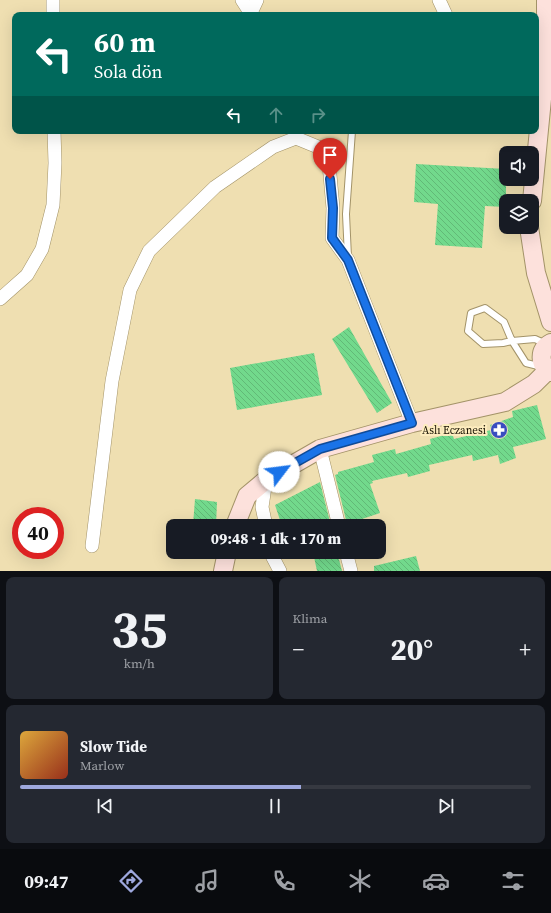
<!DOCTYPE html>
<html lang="tr">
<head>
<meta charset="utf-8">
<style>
	:root { --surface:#171b24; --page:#242831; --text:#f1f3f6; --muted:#9ea1a6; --line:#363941; --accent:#9ea8de }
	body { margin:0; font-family:"Source Serif 4",serif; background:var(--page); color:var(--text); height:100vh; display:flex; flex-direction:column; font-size:15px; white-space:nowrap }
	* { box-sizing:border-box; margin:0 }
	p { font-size:13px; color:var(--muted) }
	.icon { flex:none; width:22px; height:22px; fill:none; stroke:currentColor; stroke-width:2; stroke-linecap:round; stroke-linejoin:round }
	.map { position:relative; height:571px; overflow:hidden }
	.drawer { display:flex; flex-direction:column; gap:6px; padding:6px; background:#0d0f14; flex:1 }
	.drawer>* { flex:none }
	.guide { position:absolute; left:12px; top:12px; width:527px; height:122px; border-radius:8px; box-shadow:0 4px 16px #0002; background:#00695c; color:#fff; overflow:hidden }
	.tools { position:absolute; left:499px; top:146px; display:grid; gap:8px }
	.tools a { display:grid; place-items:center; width:40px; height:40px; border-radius:8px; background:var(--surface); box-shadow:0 4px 16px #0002; font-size:20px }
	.speed { position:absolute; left:12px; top:507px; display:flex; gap:8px; font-size:20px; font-weight:700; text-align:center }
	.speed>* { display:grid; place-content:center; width:52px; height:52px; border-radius:50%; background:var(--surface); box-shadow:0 4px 16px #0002; line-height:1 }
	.speed .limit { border:6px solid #d22; background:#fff; color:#111 }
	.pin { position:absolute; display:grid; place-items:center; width:34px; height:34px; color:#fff; margin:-41px -17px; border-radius:50% 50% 50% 0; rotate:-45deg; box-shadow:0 0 4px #0007 }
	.pin .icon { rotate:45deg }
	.me { position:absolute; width:44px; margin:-22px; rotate:60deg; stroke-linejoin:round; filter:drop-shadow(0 0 3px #0008) }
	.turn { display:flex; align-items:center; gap:14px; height:84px; padding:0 16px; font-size:18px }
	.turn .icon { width:52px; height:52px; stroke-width:2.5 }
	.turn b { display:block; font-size:28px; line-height:34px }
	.lanes { display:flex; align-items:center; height:38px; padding:0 16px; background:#0003; justify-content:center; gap:20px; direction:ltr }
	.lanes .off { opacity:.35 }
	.big { font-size:30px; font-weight:800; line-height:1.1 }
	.drawer .card { flex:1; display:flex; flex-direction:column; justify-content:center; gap:6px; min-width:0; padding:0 14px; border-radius:8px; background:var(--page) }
	.drawer .dial { align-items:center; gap:0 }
	.dial b { font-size:52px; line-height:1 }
	.song { display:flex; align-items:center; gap:12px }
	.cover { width:48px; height:48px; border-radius:6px; background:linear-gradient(135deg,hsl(40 70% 55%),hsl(10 70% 35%)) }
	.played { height:4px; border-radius:2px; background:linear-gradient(90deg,var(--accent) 55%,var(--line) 55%) }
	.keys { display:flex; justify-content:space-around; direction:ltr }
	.heat { display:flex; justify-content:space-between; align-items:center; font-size:22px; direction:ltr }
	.drawer .tiles { flex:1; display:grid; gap:6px; grid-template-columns:1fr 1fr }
	.card:last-child { grid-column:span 2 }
	.trip { position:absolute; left:166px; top:519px; width:220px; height:40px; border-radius:8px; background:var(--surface); box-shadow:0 4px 16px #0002; font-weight:800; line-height:40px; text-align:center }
	.dock { display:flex; height:64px; justify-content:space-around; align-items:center; background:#090b0e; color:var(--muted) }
	.dock .icon { width:28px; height:28px }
	.dock .active { color:var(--accent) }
	.dock b { font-size:18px; color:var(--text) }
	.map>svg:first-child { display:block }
</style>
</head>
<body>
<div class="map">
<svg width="551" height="571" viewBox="0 0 551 571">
	<defs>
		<pattern id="building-back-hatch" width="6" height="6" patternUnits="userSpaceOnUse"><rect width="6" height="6" fill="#72d98c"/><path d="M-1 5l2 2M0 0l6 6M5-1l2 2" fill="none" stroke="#62b977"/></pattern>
	</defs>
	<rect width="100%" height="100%" fill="#efdfb1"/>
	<path fill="url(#building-back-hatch)" d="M 416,164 L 506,169 L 506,207 L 485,206 L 482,248 L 435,245 L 438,204 L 414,202 Z
		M 349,327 L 392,403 L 377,413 L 332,339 Z
		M 314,353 L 322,395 L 237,410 L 230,368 Z
		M 537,405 L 546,439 L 513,447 L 516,458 L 500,464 L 498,455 L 473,461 L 472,455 L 429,465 L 430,471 L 408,477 L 407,473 L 372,481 L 373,483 L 370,484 L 380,513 L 347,524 L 335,475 L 338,474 L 338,472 L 374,462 L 372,455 L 395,449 L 396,454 L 431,444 L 430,439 L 452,433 L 454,439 L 491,430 L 490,425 L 513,417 L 512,411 Z
		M 320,482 L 331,526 L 282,526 L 275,505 Z
		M 195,499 L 217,502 L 216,526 L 193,525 Z
		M 313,552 L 337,552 L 342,571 L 317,571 Z
		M 416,556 L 420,571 L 374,571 L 374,566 Z"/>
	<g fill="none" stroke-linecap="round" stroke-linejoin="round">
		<g stroke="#a39368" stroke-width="8">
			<path id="lane" d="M 348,257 L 346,214 L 352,131
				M 542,367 L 526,363 L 512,341 L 503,343 L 483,344 L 468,331 L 471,313 L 485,308 L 504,322 L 512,341 L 535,339 L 546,344"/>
		</g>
		<g stroke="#a39368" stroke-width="14">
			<path id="street" d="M 242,0 L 251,14
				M 439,0 L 446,15
				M 53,15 L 53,0
				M 250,15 L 257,0
				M 0,299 L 27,275 L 42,249 L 53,205 L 55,163 L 54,131
				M 320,449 L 339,526
				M 266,526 L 262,507 L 266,480
				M 92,546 L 112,381 L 130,290 L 149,251 L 215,187 L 273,147 L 296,138 L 318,147 L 329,164 L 333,208 L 332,238 L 348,260 L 412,423
				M 270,552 L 280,571
				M 346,552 L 351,571"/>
		</g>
		<g stroke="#a39368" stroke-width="20">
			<path id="secondary" d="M 532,201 L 546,58 L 546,0
				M 529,227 L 536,273 L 551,322
				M 551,343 C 538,350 539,365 551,372
				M 235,526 L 247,496 L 266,480 L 320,449 L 412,423 L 505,402 L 534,384 L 548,370
				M 223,571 L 227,552"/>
		</g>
		<use href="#lane" stroke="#fff" stroke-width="6"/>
		<use href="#street" stroke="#fff" stroke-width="13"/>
		<use href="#secondary" stroke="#fde1dc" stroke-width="18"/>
	</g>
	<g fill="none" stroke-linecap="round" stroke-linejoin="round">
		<g stroke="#114b97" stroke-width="10">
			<path id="route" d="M 279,472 L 320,449 L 412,423 L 348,260 L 332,238 L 333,208 L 330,179"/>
		</g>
		<use href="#route" stroke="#1a73e8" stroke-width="7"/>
	</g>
	<defs>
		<g id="pharmacy-disc" transform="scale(0.9)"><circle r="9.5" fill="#394dc0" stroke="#fdecbe"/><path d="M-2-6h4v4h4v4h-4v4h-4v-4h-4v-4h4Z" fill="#fff"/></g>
	</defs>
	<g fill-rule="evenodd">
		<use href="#pharmacy-disc" x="499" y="430"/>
	</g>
	<g text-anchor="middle" stroke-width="4" stroke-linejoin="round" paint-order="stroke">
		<g font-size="11" fill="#171102" stroke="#fdecbe" text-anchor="end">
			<text x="486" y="434">Aslı Eczanesi</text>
		</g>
	</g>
</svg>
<div class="tools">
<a><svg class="icon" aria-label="sound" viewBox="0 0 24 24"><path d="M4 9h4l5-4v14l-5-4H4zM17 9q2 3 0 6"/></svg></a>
<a><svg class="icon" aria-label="layers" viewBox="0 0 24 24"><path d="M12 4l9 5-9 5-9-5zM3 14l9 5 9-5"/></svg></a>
</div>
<div class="speed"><div class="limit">40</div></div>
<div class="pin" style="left:330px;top:179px;background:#d93025"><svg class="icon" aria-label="arrive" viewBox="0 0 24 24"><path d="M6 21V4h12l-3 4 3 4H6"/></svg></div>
<svg class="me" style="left:279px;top:472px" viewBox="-20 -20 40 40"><circle r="19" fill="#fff"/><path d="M0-13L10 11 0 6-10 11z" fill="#1a73e8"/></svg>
<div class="trip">09:48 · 1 dk · 170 m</div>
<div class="guide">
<div class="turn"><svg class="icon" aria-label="left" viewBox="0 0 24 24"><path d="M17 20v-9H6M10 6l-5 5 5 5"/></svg><div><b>60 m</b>Sola dön</div></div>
<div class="lanes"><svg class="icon" aria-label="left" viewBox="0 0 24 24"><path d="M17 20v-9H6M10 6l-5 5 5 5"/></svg><svg class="icon off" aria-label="ahead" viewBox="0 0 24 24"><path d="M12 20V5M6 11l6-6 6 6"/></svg><svg class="icon off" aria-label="right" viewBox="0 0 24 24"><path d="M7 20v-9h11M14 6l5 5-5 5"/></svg></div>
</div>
</div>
<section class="drawer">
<div class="tiles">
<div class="card dial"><b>35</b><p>km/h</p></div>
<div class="card"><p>Klima</p>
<div class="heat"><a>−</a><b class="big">20°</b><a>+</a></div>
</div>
<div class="card">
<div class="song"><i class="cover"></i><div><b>Slow Tide</b><p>Marlow</p></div></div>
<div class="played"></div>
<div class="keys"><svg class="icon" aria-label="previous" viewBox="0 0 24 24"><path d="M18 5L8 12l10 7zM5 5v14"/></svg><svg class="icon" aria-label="pause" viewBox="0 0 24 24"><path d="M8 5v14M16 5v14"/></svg><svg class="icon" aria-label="next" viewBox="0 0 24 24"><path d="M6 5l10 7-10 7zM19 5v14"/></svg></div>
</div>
</div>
</section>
<nav class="dock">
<b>09:47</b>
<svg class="icon active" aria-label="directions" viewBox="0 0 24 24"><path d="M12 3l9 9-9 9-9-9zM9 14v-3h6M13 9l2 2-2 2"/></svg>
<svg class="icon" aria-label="music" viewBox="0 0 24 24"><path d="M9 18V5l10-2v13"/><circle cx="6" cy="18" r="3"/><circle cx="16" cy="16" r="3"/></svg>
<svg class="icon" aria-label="phone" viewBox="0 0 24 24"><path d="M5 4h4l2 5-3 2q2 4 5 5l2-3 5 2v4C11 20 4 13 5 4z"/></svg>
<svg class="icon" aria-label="climate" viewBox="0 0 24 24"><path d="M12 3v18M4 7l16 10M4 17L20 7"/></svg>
<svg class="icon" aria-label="car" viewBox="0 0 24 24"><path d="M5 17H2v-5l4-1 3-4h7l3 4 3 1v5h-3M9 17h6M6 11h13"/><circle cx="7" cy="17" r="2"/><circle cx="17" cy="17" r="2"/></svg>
<svg class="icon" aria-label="filters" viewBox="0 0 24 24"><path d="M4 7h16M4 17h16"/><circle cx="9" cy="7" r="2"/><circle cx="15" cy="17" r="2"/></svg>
</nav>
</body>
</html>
